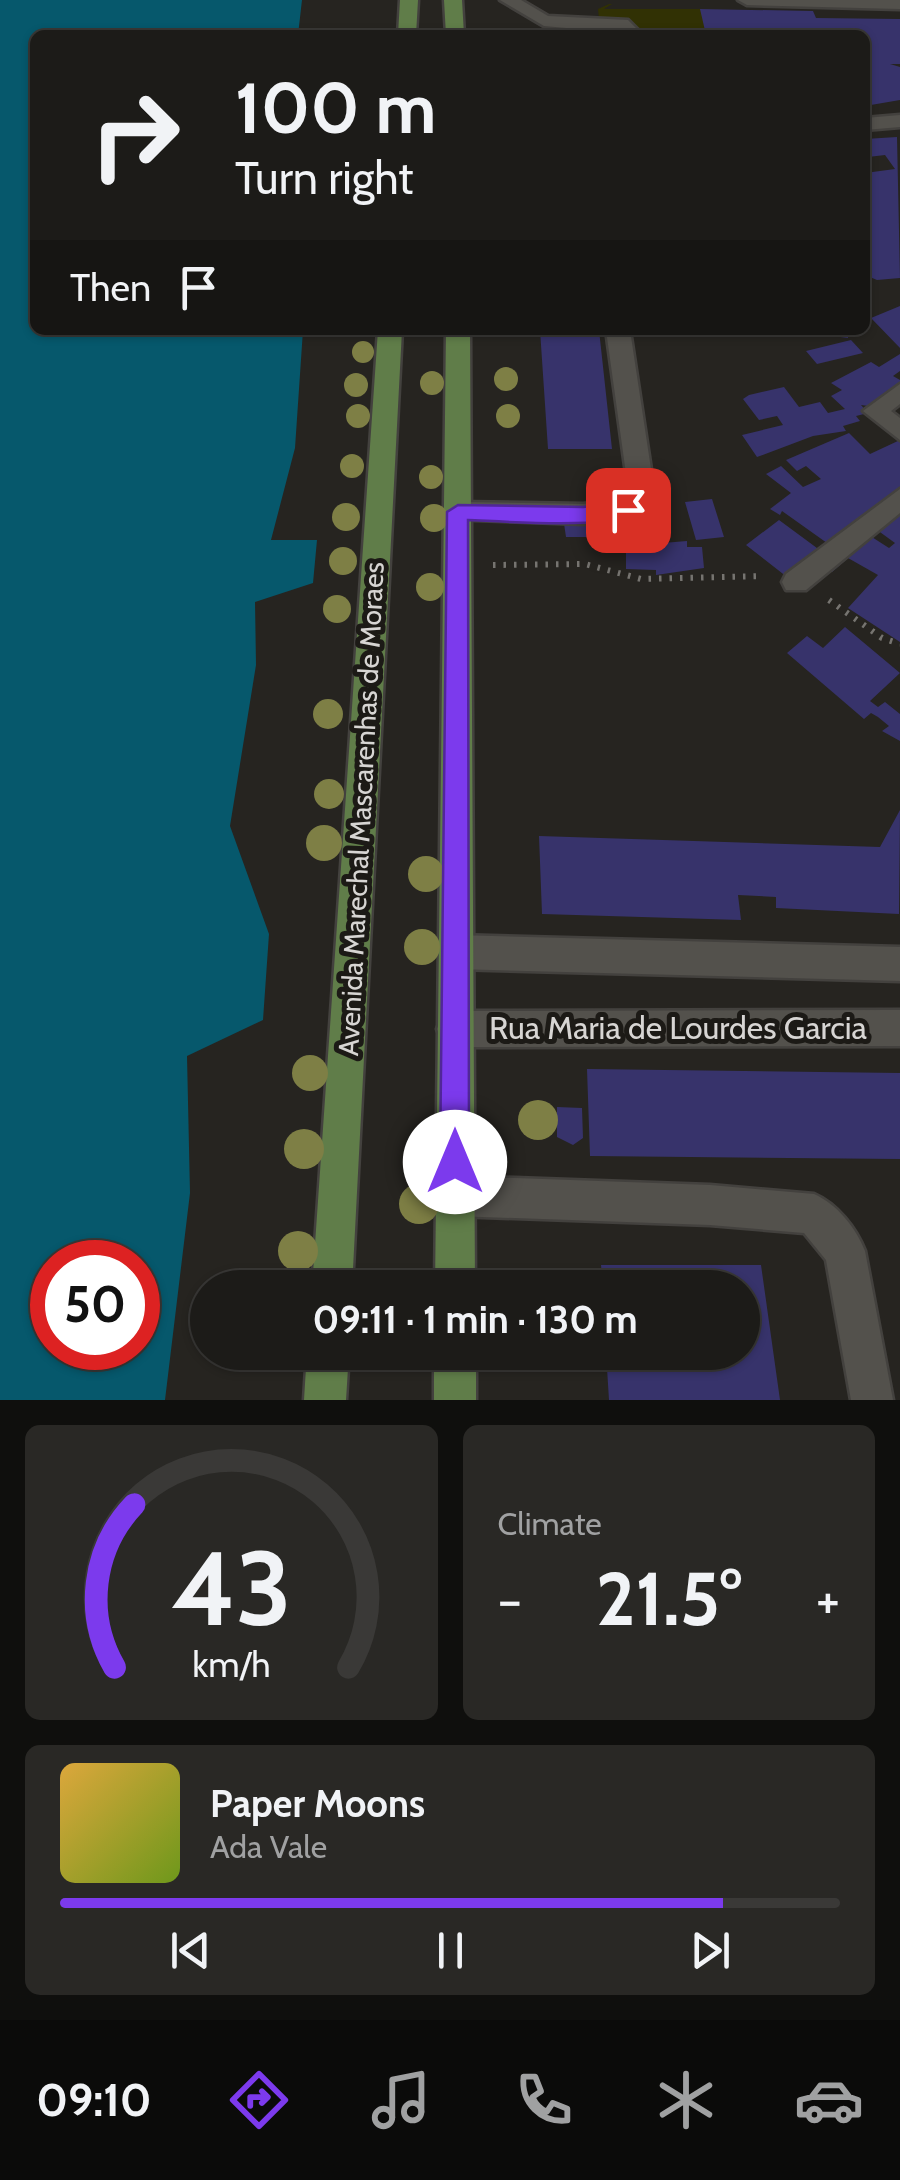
<!DOCTYPE html>
<html lang="en">
<head>
<meta charset="utf-8">
<style>
	:root { --surface:#1c1b18; --page:#292825; --text:#f1f3f6; --muted:#a0a1a2; --line:#3a3937; --accent:#7c3aed }
	body { margin:0; font-family:Cabin,sans-serif; background:var(--page); color:var(--text); height:100vh; display:flex; flex-direction:column; font-size:38px; white-space:nowrap }
	* { box-sizing:border-box; margin:0 }
	p { font-size:32px; color:var(--muted) }
	.icon { flex:none; width:55px; height:55px; fill:none; stroke:currentColor; stroke-width:2; stroke-linecap:round; stroke-linejoin:round }
	.map { position:relative; height:1400px; overflow:hidden }
	.side { display:flex; flex-direction:column; gap:25px; padding:25px; background:#0f0f0d; flex:1 }
	.side>* { flex:none }
	.hud { position:absolute; left:30px; top:30px; width:840px; height:305px; border-radius:15px; box-shadow:0 2px 8px #0004,0 0 0 2px var(--line); background:#1c1b18; color:var(--text); overflow:hidden }
	.speed { position:absolute; left:30px; top:1240px; display:flex; gap:20px; font-size:50px; font-weight:700; text-align:center }
	.speed>* { display:grid; place-content:center; width:130px; height:130px; border-radius:50%; background:var(--surface); box-shadow:0 2px 8px #0004,0 0 0 2px var(--line); line-height:1 }
	.speed .limit { border:15px solid #d22; background:#fff; color:#111 }
	.pin { position:absolute; display:grid; place-items:center; width:85px; height:85px; color:#fff; margin:-42px; border-radius:20px; box-shadow:0 5px 15px #0006 }
	.me { position:absolute; width:110px; margin:-55px; rotate:0deg; stroke-linejoin:round; filter:drop-shadow(0 0 8px #0008) }
	.turn { display:flex; align-items:center; gap:35px; height:210px; padding:0 40px; font-size:45px }
	.turn .icon { width:130px; height:130px; stroke-width:2.5 }
	.turn b { display:block; font-size:70px; line-height:85px }
	.then { display:flex; align-items:center; height:95px; padding:0 40px; background:#0003; gap:20px; font-size:38px }
	.big { font-size:75px; font-weight:700; line-height:1.1 }
	.side .tile { flex:1; display:flex; flex-direction:column; justify-content:center; gap:15px; min-width:0; padding:0 35px; border-radius:15px; background:var(--page) }
	.side .dial { align-items:center; gap:0 }
	.dial svg { height:260px; overflow:visible; fill:none; stroke:var(--line); stroke-width:7; stroke-linecap:round; text-anchor:middle }
	.dial text { fill:var(--text); stroke:none }
	.song { display:flex; align-items:center; gap:30px }
	.cover { width:120px; height:120px; border-radius:15px; background:linear-gradient(135deg,hsl(40 70% 55%),hsl(80 70% 35%)) }
	.played { height:10px; border-radius:5px; background:linear-gradient(90deg,var(--accent) 85%,var(--line) 85%) }
	.keys { display:flex; justify-content:space-around; direction:ltr }
	.heat { display:flex; justify-content:space-between; align-items:center; font-size:55px; direction:ltr }
	.side .tiles { flex:1; display:grid; gap:25px; grid-template-columns:1fr 1fr }
	.tile:last-child { grid-column:span 2 }
	.trip { position:absolute; left:190px; top:1270px; width:570px; height:100px; border-radius:50px; background:var(--surface); box-shadow:0 2px 8px #0004,0 0 0 2px var(--line); font-weight:700; line-height:100px; text-align:center }
	.menu { display:flex; height:160px; justify-content:space-around; align-items:center; background:#0b0b0a; color:var(--muted) }
	.menu .icon { width:70px; height:70px }
	.menu .current { color:var(--accent) }
	.menu b { font-size:45px; color:var(--text) }
	.map>svg:first-child { display:block }
</style>
</head>
<body>
<div class="map">
<svg width="900" height="1400" viewBox="0 0 900 1400">
	<rect width="100%" height="100%" fill="#262420"/>
	<path fill="#313104" d="M 609,4 L 612,4 L 604,9 L 701,9 L 706,35 L 640,35 L 628,22 L 599,19 L 598,9 Z"/>
	<path fill="#06586c" fill-rule="evenodd" d="M 0,0 L 302,0 L 298,35 L 35,35 L 35,330 L 303,330 L 295,448 L 271,540 L 317,540 L 313,583 L 255,602 L 256,665 L 230,826 L 269,934 L 263,1020 L 187,1056 L 190,1193 L 165,1400 L 0,1400 ZM 52,1262 L 138,1262 L 138,1348 L 52,1348 Z"/>
	<path fill="#37336b" d="M 700,9 L 813,11 L 816,18 L 900,19 L 900,64 L 890,64 L 900,67 L 900,100 L 865,106 L 865,35 L 706,35 Z
		M 897,137 L 900,278 L 877,280 L 865,275 L 865,173 L 895,169 L 885,155 L 868,157 L 865,139 Z
		M 900,306 L 900,348 L 871,318 Z
		M 540,330 L 599,330 L 612,449 L 548,449 Z
		M 802,330 L 848,330 L 848,338 L 802,332 Z
		M 851,340 L 863,353 L 817,364 L 806,351 Z
		M 900,354 L 900,371 L 893,376 L 900,380 L 900,387 L 876,407 L 861,405 L 868,413 L 856,416 L 860,421 L 843,426 L 846,431 L 813,436 L 757,457 L 742,435 L 783,425 L 777,416 L 759,420 L 743,399 L 749,395 L 784,387 L 799,407 L 820,402 L 828,413 L 845,409 L 831,396 L 842,390 L 831,383 L 871,362 L 879,367 Z
		M 849,433 L 870,454 L 900,440 L 900,490 L 834,548 L 782,511 L 780,515 L 770,509 L 791,493 L 766,474 L 781,466 L 803,487 L 821,479 L 806,466 L 797,471 L 786,460 Z
		M 712,499 L 724,537 L 696,540 L 685,502 Z
		M 900,506 L 900,642 L 848,608 L 878,575 L 848,558 L 832,572 L 822,567 L 864,532 L 889,548 L 895,543 L 873,527 Z
		M 617,516 L 621,537 L 566,537 L 563,517 Z
		M 779,520 L 821,551 L 787,577 L 746,545 Z
		M 687,541 L 687,547 L 702,547 L 704,568 L 656,575 L 656,570 L 626,569 L 626,546 Z
		M 845,627 L 900,673 L 870,701 L 878,707 L 885,702 L 900,714 L 900,741 L 882,731 L 889,726 L 878,717 L 871,713 L 864,719 L 787,653 L 807,636 L 823,648 Z
		M 900,810 L 899,914 L 776,908 L 776,897 L 738,895 L 741,920 L 542,914 L 539,836 L 880,847 Z
		M 587,1069 L 900,1073 L 900,1159 L 590,1156 Z
		M 557,1107 L 582,1108 L 583,1138 L 573,1145 L 557,1137 Z
		M 601,1265 L 761,1265 L 780,1400 L 609,1400 L 606,1352 L 742,1352 L 742,1288 L 603,1288 Z"/>
	<g fill="none" stroke-linecap="round" stroke-linejoin="round">
		<g stroke="#43413e" stroke-width="5">
			<path id="minor" d="M 500,0 L 521,0 L 548,16 L 628,20 L 643,35 L 544,26 Z
				M 738,0 L 900,0 L 900,9 L 747,5 Z
				M 900,115 L 900,127 L 865,130 L 865,118 Z
				M 606,330 L 630,330 L 654,489 L 637,516 L 583,524 L 448,519 L 444,512 L 448,505 L 457,502 L 583,504 L 620,500 L 628,488 Z
				M 900,384 L 900,404 L 891,411 L 900,418 L 900,440 L 863,411 Z
				M 900,489 L 900,513 L 806,590 L 786,590 L 782,582 L 786,574 Z
				M 455,935 L 900,947 L 900,981 L 455,969 L 443,964 L 438,952 L 443,940 Z
				M 900,1010 L 900,1046 L 455,1047 L 442,1042 L 437,1029 L 442,1016 L 455,1011 Z
				M 455,1176 L 710,1185 L 814,1194 C 837,1204 856,1228 865,1251 L 893,1400 L 851,1400 L 826,1260 L 804,1233 L 710,1225 L 455,1216 L 441,1210 L 435,1196 L 441,1182 Z"/>
		</g>
		<g stroke="#43413e" stroke-width="5">
			<path id="major" d="M 400,0 L 418,0 L 416,35 L 398,35 Z
				M 444,0 L 462,0 L 464,35 L 446,35 Z
				M 378,330 L 402,330 L 352,1288 L 312,1288 Z
				M 446,330 L 470,330 L 475,1288 L 435,1288 Z
				M 307,1352 L 349,1352 L 346,1400 L 304,1400 Z
				M 434,1352 L 476,1352 L 476,1400 L 434,1400 Z"/>
		</g>
		<path stroke="#767470" stroke-width="6" stroke-dasharray="2.5 8" stroke-linecap="butt" d="M 493,565 L 585,564 L 641,579 L 762,576
			M 829,600 L 882,638 L 900,644"/>
		<use href="#minor" fill="#53514c" fill-rule="evenodd"/>
		<use href="#major" fill="#607d49" fill-rule="evenodd"/>
	</g>
	<g fill="#7e7f45">
		<circle cx="363" cy="352" r="11"/>
		<circle cx="506" cy="379" r="12"/>
		<circle cx="432" cy="383" r="12"/>
		<circle cx="356" cy="385" r="12"/>
		<circle cx="358" cy="416" r="12"/>
		<circle cx="508" cy="416" r="12"/>
		<circle cx="352" cy="466" r="12"/>
		<circle cx="431" cy="477" r="12"/>
		<circle cx="346" cy="517" r="14"/>
		<circle cx="434" cy="518" r="14"/>
		<circle cx="343" cy="561" r="14"/>
		<circle cx="430" cy="587" r="14"/>
		<circle cx="337" cy="609" r="14"/>
		<circle cx="328" cy="714" r="15"/>
		<circle cx="329" cy="794" r="15"/>
		<circle cx="324" cy="843" r="18"/>
		<circle cx="426" cy="874" r="18"/>
		<circle cx="422" cy="947" r="18"/>
		<circle cx="310" cy="1073" r="18"/>
		<circle cx="538" cy="1120" r="20"/>
		<circle cx="304" cy="1149" r="20"/>
		<circle cx="419" cy="1204" r="20"/>
		<circle cx="298" cy="1251" r="20"/>
	</g>
	<path fill="#7c3aed" stroke="#51269a" stroke-width="2.5" d="M 628,502 L 639,510 C 621,531 499,521 468,520 L 469,1162 L 465,1173 L 455,1177 L 444,1173 L 440,1162 L 447,512 L 458,505 L 583,507 Z"/>
	<g text-anchor="middle" stroke-width="10" stroke-linejoin="round" paint-order="stroke">
		<g font-size="28" fill="#d7d5d3" stroke="#1c1a16">
			<text transform="translate(361 809) rotate(-87)" y="10">Avenida Marechal Mascarenhas de Moraes</text>
		</g>
		<g font-size="32" fill="#d7d5d3" stroke="#1c1a16">
			<text x="678" y="1039">Rua Maria de Lourdes Garcia</text>
		</g>
	</g>
</svg>
<div class="speed"><div class="limit">50</div></div>
<div class="pin" style="left:628px;top:510px;background:#d93025"><svg class="icon" aria-label="arrive" viewBox="0 0 24 24"><path d="M6 21V4h12l-3 4 3 4H6"/></svg></div>
<svg class="me" style="left:455px;top:1162px" viewBox="-20 -20 40 40"><circle r="19" fill="#fff"/><path d="M0-13L10 11 0 6-10 11z" fill="#7c3aed"/></svg>
<div class="trip">09:11 · 1 min · 130 m</div>
<div class="hud">
<div class="turn"><svg class="icon" aria-label="right" viewBox="0 0 24 24"><path d="M7 20v-9h11M14 6l5 5-5 5"/></svg><div><b>100 m</b>Turn right</div></div>
<div class="then">Then<svg class="icon" aria-label="arrive" viewBox="0 0 24 24"><path d="M6 21V4h12l-3 4 3 4H6"/></svg></div>
</div>
</div>
<section class="side">
<div class="tiles">
<div class="tile dial"><svg viewBox="0 0 100 80">
<path d="M14 69A42 42 0 1 1 86 69"/>
<path d="M14 69A42 42 0 0 1 20 19" stroke="#7c3aed"/>
<text x="50" y="56" font-size="32" font-weight="700">43</text>
<text x="50" y="72" font-size="11">km/h</text>
</svg></div>
<div class="tile"><p>Climate</p>
<div class="heat"><a>−</a><b class="big">21.5°</b><a>+</a></div>
</div>
<div class="tile">
<div class="song"><i class="cover"></i><div><b>Paper Moons</b><p>Ada Vale</p></div></div>
<div class="played"></div>
<div class="keys"><svg class="icon" aria-label="previous" viewBox="0 0 24 24"><path d="M18 5L8 12l10 7zM5 5v14"/></svg><svg class="icon" aria-label="pause" viewBox="0 0 24 24"><path d="M8 5v14M16 5v14"/></svg><svg class="icon" aria-label="next" viewBox="0 0 24 24"><path d="M6 5l10 7-10 7zM19 5v14"/></svg></div>
</div>
</div>
</section>
<nav class="menu">
<b>09:10</b>
<svg class="icon current" aria-label="directions" viewBox="0 0 24 24"><path d="M12 3l9 9-9 9-9-9zM9 14v-3h6M13 9l2 2-2 2"/></svg>
<svg class="icon" aria-label="music" viewBox="0 0 24 24"><path d="M9 18V5l10-2v13"/><circle cx="6" cy="18" r="3"/><circle cx="16" cy="16" r="3"/></svg>
<svg class="icon" aria-label="phone" viewBox="0 0 24 24"><path d="M5 4h4l2 5-3 2q2 4 5 5l2-3 5 2v4C11 20 4 13 5 4z"/></svg>
<svg class="icon" aria-label="climate" viewBox="0 0 24 24"><path d="M12 3v18M4 7l16 10M4 17L20 7"/></svg>
<svg class="icon" aria-label="car" viewBox="0 0 24 24"><path d="M5 17H2v-5l4-1 3-4h7l3 4 3 1v5h-3M9 17h6M6 11h13"/><circle cx="7" cy="17" r="2"/><circle cx="17" cy="17" r="2"/></svg>
</nav>
</body>
</html>
